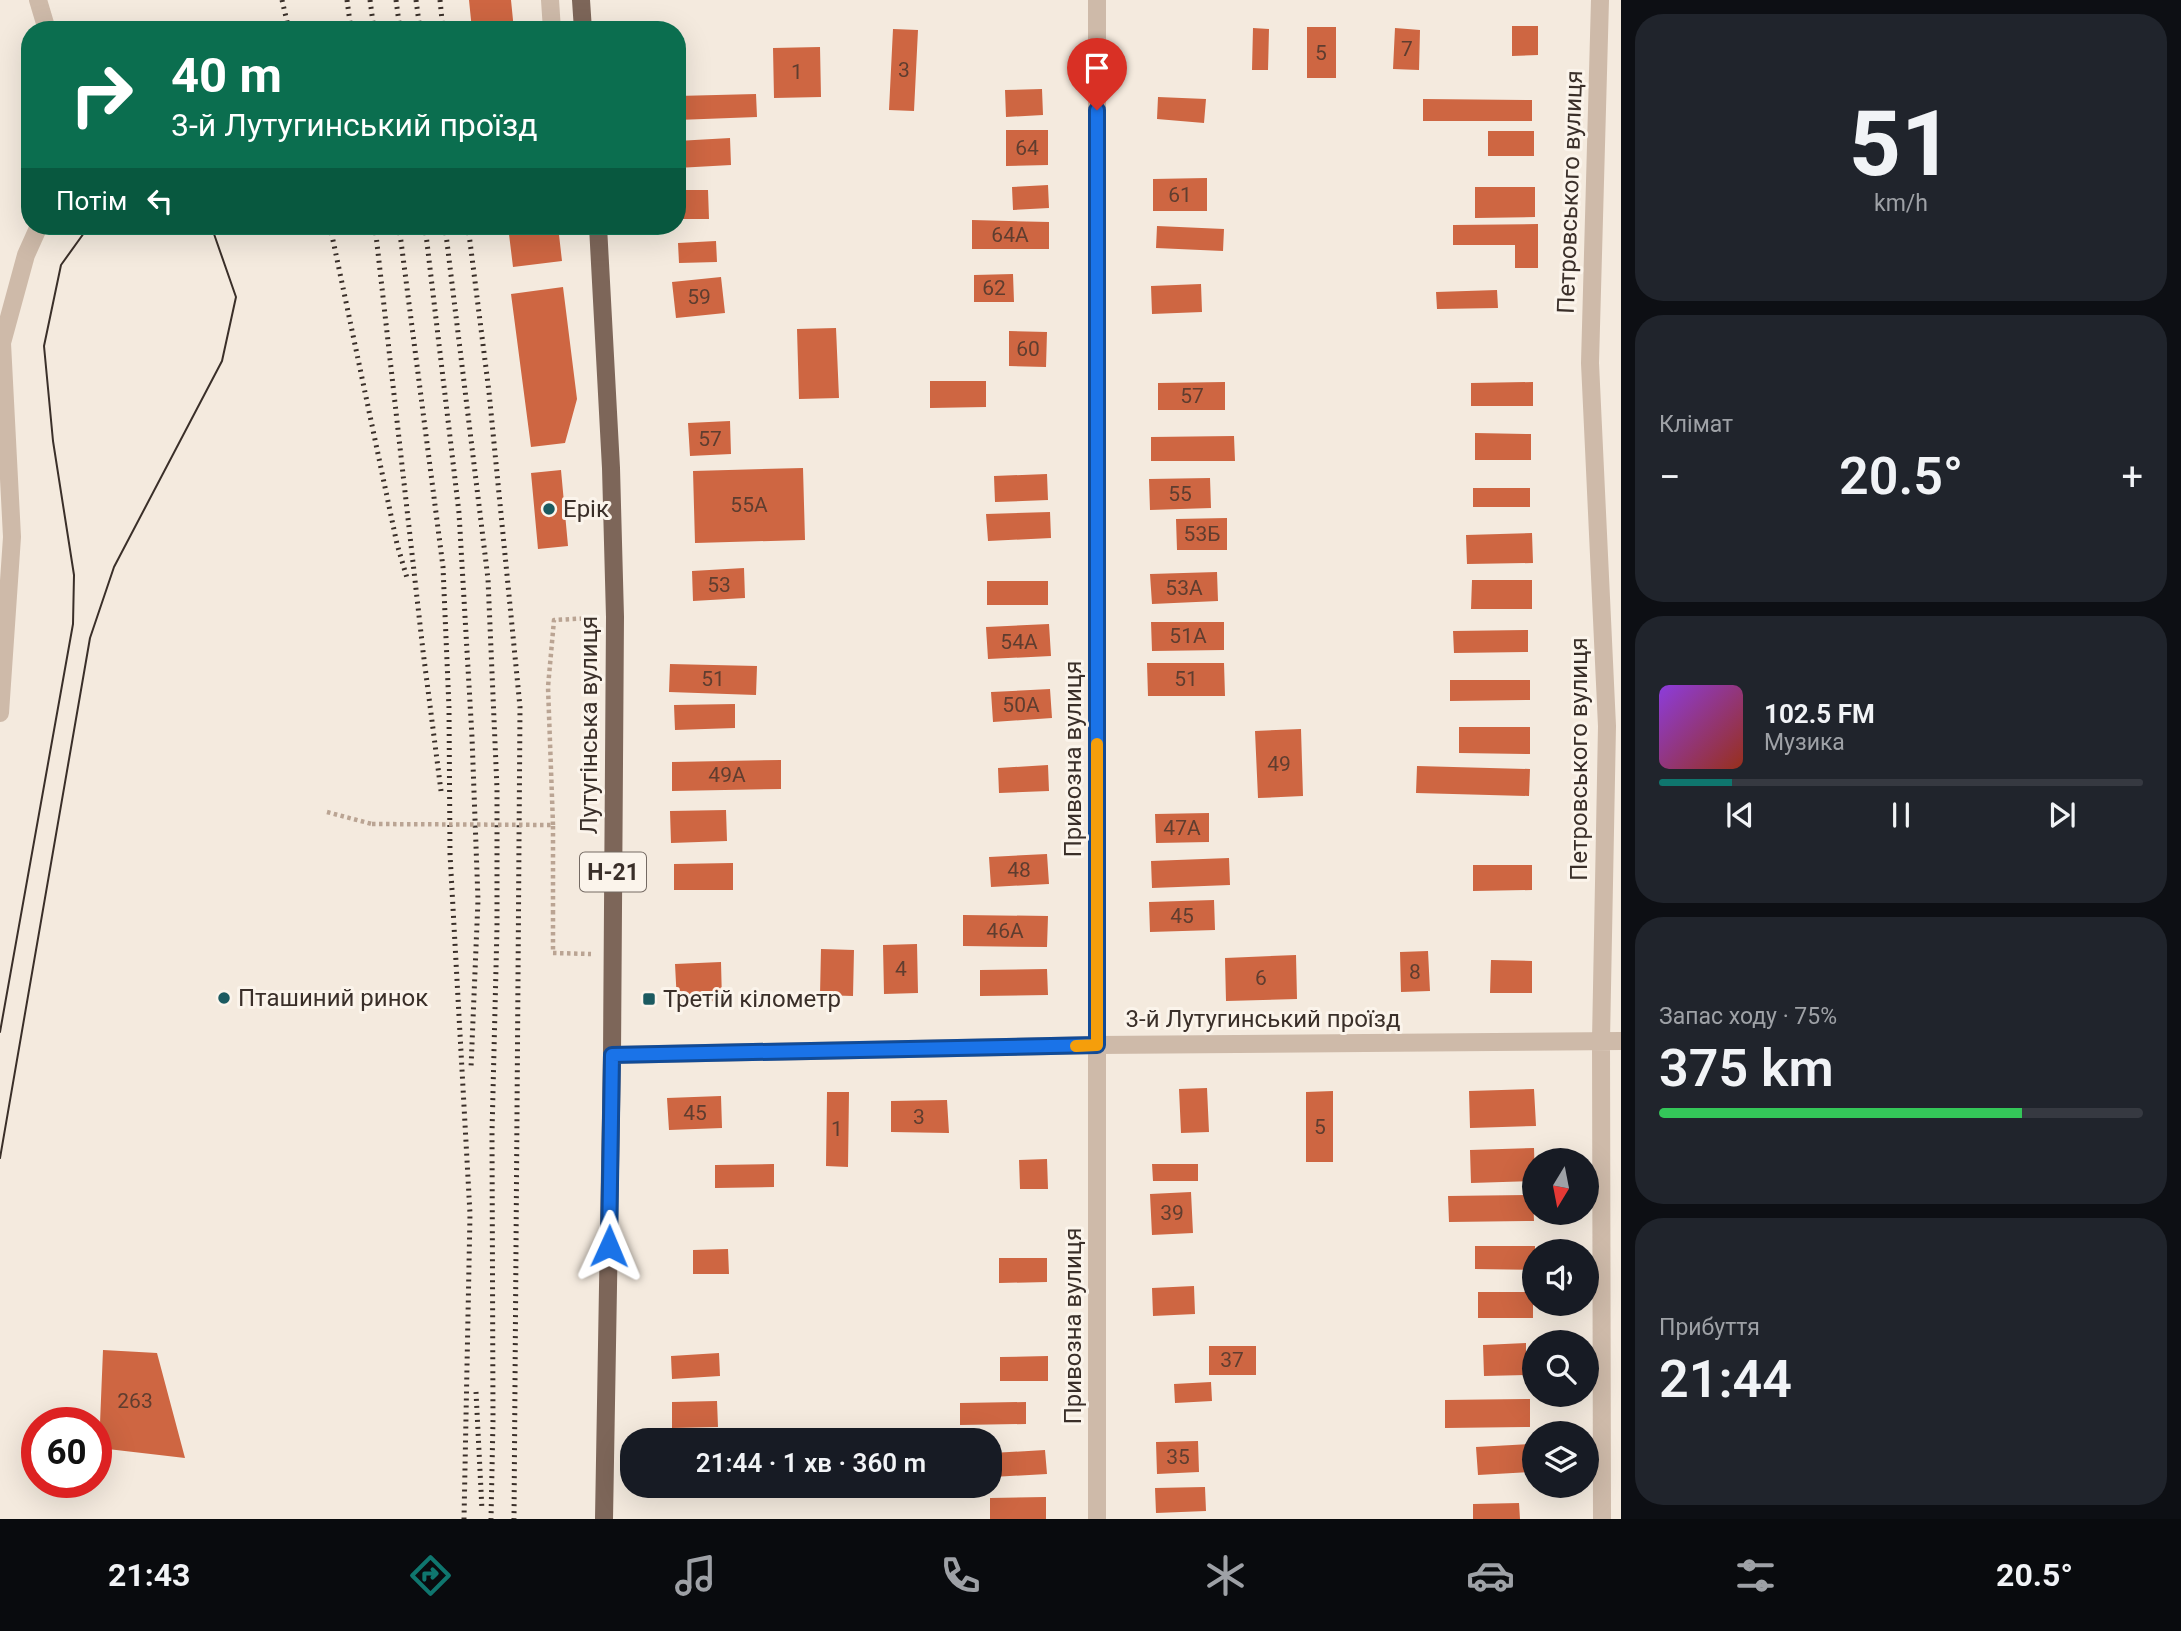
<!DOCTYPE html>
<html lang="uk">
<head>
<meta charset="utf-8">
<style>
	:root { --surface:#171b24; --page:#20242c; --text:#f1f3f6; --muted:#9ea1a6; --line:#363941; --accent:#0f766e }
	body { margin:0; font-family:Roboto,sans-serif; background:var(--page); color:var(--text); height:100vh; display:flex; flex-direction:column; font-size:26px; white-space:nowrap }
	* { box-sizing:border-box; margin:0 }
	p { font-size:23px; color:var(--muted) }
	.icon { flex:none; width:38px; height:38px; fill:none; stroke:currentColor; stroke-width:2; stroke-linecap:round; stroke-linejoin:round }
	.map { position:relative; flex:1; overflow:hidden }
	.sheet { display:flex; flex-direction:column; gap:14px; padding:14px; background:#0d0f14; width:560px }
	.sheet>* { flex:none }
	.banner { position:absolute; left:21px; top:21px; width:665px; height:214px; border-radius:28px; box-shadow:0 7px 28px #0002; background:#0b6e4f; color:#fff; overflow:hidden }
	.needle { width:46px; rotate:190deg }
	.buttons { position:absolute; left:1522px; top:1148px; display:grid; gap:14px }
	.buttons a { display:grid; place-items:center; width:77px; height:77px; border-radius:50%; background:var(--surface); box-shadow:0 7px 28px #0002; font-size:35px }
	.speed { position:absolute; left:21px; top:1407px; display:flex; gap:14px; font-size:35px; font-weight:700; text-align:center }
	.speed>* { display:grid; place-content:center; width:91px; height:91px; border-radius:50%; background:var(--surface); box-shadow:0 7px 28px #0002; line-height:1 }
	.speed .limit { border:10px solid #d22; background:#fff; color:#111 }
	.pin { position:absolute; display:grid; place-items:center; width:60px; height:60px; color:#fff; margin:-72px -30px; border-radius:50% 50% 50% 0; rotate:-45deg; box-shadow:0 0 7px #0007 }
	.pin .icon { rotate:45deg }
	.me { position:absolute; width:77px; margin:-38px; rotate:1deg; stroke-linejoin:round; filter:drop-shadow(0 0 5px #0008) }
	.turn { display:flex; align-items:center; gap:24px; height:147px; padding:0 35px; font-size:32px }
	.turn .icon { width:91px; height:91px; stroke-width:2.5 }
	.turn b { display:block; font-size:49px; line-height:60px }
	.then { display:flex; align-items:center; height:66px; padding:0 35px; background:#0003; gap:14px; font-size:26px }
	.big { font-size:52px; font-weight:600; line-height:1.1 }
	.sheet .card { flex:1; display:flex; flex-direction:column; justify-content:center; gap:10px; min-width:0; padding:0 24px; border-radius:28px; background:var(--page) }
	.sheet .dial { align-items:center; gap:0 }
	.dial b { font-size:91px; line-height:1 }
	.song { display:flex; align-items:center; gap:21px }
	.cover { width:84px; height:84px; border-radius:10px; background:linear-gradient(135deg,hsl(270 70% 55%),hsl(10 70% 35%)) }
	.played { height:7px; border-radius:4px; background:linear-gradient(90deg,var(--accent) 15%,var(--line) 15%) }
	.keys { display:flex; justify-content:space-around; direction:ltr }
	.heat { display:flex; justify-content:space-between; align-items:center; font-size:38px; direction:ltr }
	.charge { height:10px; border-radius:5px; background:linear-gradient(90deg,#34c759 75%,var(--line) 0) }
	.trip { position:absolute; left:620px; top:1428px; width:382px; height:70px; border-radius:28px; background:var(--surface); box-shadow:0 7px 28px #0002; font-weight:600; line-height:70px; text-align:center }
	.dock { display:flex; height:112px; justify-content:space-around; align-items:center; background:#090b0e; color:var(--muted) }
	.dock .icon { width:49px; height:49px }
	.dock .current { color:var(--accent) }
	.dock b { font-size:32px; color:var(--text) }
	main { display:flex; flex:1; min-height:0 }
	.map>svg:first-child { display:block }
</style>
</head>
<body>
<main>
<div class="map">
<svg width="1621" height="1519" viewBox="0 0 1621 1519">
	<rect width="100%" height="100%" fill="#f4eade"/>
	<path fill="#ce6642" d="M 469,0 L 511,0 L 514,30 L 472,30 Z
		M 1512,26 L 1538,26 L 1538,55 L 1512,56 Z
		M 1307,27 L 1336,27 L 1336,78 L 1307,78 Z
		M 1253,28 L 1269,29 L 1268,70 L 1252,70 Z
		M 1395,28 L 1420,30 L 1419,70 L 1393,69 Z
		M 893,29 L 918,30 L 914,111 L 889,110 Z
		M 820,47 L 821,97 L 774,98 L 773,48 Z
		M 1042,89 L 1043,115 L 1006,117 L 1005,90 Z
		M 756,94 L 757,117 L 677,120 L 677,96 Z
		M 1158,97 L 1206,99 L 1204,123 L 1157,119 Z
		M 1423,99 L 1532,100 L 1532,121 L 1423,121 Z
		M 1006,130 L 1048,130 L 1048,165 L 1006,166 Z
		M 1488,131 L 1534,131 L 1534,156 L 1488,156 Z
		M 730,138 L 731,165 L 677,168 L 677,141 Z
		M 1207,178 L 1207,211 L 1153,211 L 1153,179 Z
		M 1048,185 L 1049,208 L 1013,210 L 1012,187 Z
		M 1475,187 L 1535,187 L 1535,217 L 1475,218 Z
		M 677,190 L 708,190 L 709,219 L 677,219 Z
		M 972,220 L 1049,222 L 1049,249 L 972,249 Z
		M 1538,224 L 1538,268 L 1515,268 L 1515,245 L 1453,245 L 1453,225 Z
		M 508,226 L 558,226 L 562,261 L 513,267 Z
		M 1157,226 L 1224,229 L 1223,251 L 1156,248 Z
		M 716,241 L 717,262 L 679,263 L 678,243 Z
		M 1013,274 L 1014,302 L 974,302 L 974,275 Z
		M 721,277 L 725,313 L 676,318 L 672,282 Z
		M 1201,284 L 1202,312 L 1152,314 L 1151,286 Z
		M 563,287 L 577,399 L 565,443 L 531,447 L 511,294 Z
		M 1497,290 L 1498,308 L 1437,309 L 1436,292 Z
		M 836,328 L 839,398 L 799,399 L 797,329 Z
		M 1009,331 L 1047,332 L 1046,367 L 1009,366 Z
		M 930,381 L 986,381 L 986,407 L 930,408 Z
		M 1225,382 L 1225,410 L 1158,410 L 1158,383 Z
		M 1533,382 L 1533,406 L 1471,406 L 1471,383 Z
		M 730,421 L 731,454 L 690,456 L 688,423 Z
		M 1475,433 L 1531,434 L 1531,460 L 1475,460 Z
		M 1234,436 L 1235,461 L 1151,461 L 1151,437 Z
		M 803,468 L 805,540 L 695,543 L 693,471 Z
		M 561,470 L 568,546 L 538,549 L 531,473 Z
		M 1047,474 L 1048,500 L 995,502 L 994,476 Z
		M 1210,478 L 1211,508 L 1150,510 L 1149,479 Z
		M 1473,488 L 1530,488 L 1530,507 L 1473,507 Z
		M 1050,512 L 1051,538 L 988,541 L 986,514 Z
		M 1227,518 L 1227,550 L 1177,550 L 1176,519 Z
		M 1532,533 L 1533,563 L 1467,564 L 1466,535 Z
		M 744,568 L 745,598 L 693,601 L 692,571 Z
		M 1217,572 L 1218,601 L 1152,604 L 1150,574 Z
		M 1472,580 L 1532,580 L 1532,609 L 1471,609 Z
		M 987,581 L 1048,581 L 1048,605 L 987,605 Z
		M 1151,622 L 1224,622 L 1224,650 L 1152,651 Z
		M 1049,624 L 1051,656 L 988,659 L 986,627 Z
		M 1528,630 L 1528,652 L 1454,653 L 1453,631 Z
		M 1147,663 L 1224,663 L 1225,696 L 1148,696 Z
		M 670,664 L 757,666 L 756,695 L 669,692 Z
		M 1450,680 L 1530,680 L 1530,700 L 1450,701 Z
		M 1050,689 L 1052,718 L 993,722 L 991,692 Z
		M 735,704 L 735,728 L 675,730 L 674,705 Z
		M 1459,727 L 1530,727 L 1530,754 L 1459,753 Z
		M 1301,729 L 1303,796 L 1258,798 L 1255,731 Z
		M 781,760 L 781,789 L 672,791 L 672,762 Z
		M 1048,765 L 1049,791 L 999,793 L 998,768 Z
		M 1417,766 L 1530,769 L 1529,796 L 1416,793 Z
		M 726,810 L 727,841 L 671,843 L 670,811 Z
		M 1209,813 L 1209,842 L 1156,843 L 1155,814 Z
		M 1047,854 L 1049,884 L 991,887 L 989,857 Z
		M 1229,858 L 1230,885 L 1152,888 L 1151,861 Z
		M 733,863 L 733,890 L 674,890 L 674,864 Z
		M 1473,865 L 1532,865 L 1532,890 L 1473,891 Z
		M 1214,900 L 1215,930 L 1150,932 L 1149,902 Z
		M 963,915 L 1048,916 L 1047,947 L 963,946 Z
		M 917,944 L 918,993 L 884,994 L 883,945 Z
		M 821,949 L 854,950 L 853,996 L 820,995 Z
		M 1428,951 L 1430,991 L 1401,992 L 1400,952 Z
		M 1296,955 L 1297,999 L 1226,1001 L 1225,958 Z
		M 1491,960 L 1532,961 L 1532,993 L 1490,993 Z
		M 721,962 L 722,1001 L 677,1002 L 675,964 Z
		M 1047,969 L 1048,995 L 980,996 L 980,970 Z
		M 1207,1088 L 1209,1132 L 1181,1133 L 1179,1089 Z
		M 1534,1089 L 1536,1126 L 1470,1128 L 1469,1091 Z
		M 1333,1091 L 1333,1162 L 1306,1162 L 1306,1092 Z
		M 827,1092 L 849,1092 L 848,1167 L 826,1166 Z
		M 721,1096 L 722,1128 L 669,1130 L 667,1098 Z
		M 947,1100 L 949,1133 L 891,1132 L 891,1101 Z
		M 1534,1148 L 1535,1181 L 1471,1183 L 1470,1150 Z
		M 1047,1159 L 1048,1189 L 1020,1189 L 1019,1160 Z
		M 774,1164 L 774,1187 L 715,1188 L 715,1165 Z
		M 1152,1164 L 1198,1164 L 1198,1181 L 1153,1181 Z
		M 1191,1192 L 1193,1233 L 1152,1235 L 1150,1194 Z
		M 1533,1195 L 1534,1221 L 1449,1222 L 1448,1196 Z
		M 1475,1246 L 1535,1246 L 1535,1270 L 1475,1269 Z
		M 728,1249 L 729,1274 L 693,1274 L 693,1250 Z
		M 999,1258 L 1047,1258 L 1047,1282 L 999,1283 Z
		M 1194,1286 L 1195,1314 L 1153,1316 L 1152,1288 Z
		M 1478,1292 L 1533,1292 L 1533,1318 L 1478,1318 Z
		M 1526,1343 L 1526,1375 L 1484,1376 L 1483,1345 Z
		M 1209,1346 L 1256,1346 L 1256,1375 L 1209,1375 Z
		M 103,1350 L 157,1353 L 185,1458 L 99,1448 Z
		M 719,1353 L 720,1376 L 672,1379 L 671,1356 Z
		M 1048,1356 L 1048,1381 L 1000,1381 L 1000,1357 Z
		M 1211,1382 L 1212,1401 L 1175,1403 L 1174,1384 Z
		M 1530,1399 L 1530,1427 L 1445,1428 L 1445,1400 Z
		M 717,1401 L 718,1427 L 672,1428 L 672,1402 Z
		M 1026,1402 L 1026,1424 L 960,1425 L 960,1403 Z
		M 1198,1441 L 1199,1472 L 1157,1474 L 1156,1442 Z
		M 1529,1444 L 1531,1472 L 1478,1475 L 1476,1447 Z
		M 1045,1450 L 1047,1474 L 993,1477 L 992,1453 Z
		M 1205,1487 L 1206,1511 L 1156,1513 L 1155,1488 Z
		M 1046,1497 L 1046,1519 L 990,1519 L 990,1498 Z
		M 1519,1503 L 1520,1519 L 1473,1519 L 1473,1504 Z"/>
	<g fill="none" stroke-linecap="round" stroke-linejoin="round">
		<path stroke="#baa493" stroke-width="4.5" stroke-dasharray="3.5 3.5" stroke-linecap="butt" d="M 327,812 L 372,824
			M 553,825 L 548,687 L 554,620 L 593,618
			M 553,911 L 553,953 L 591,954"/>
		<path stroke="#cebaa9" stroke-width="18" d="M 38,0 L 47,30
			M 550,0 L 552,30
			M 1600,0 L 1590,363 L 1607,726 L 1601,1040 L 1602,1519
			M 0,713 L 12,537 L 2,343 L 26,255 L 39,226
			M 612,1055 L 1097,1045 L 1621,1041
			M 1097,1519 L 1097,0"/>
		<path stroke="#7d6659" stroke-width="18" d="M 581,0 L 583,30
			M 598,226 L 611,468 L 615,617 L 612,1055 L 604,1519"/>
		<path stroke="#3a2f29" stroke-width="2" d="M 0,1032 L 73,624 L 74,575 L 53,441 L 44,346 L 61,265 L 89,226
			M 0,1158 L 90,638 L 114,567 L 222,361 L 236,297 L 214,234 L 199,226"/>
		<path stroke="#3a2f29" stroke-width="5" stroke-dasharray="2 5" stroke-linecap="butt" d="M 282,0 L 289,30
			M 347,0 L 351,30
			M 370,0 L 374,30
			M 396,0 L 400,30
			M 416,0 L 420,30
			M 440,0 L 443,30
			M 330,226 L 397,544 L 407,578
			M 375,226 L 423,651 L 441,791
			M 399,226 L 443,567 L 449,708 L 450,854 L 470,1214 L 464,1519
			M 425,226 L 459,513 L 472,737 L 478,900 L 471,1068
			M 445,226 L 488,579 L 497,789 L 497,927 L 492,1133 L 493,1420 L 491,1519
			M 468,226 L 489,392 L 520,707 L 514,1519
			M 476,1392 L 482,1510"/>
		<path stroke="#baa493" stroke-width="4.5" stroke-dasharray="3.5 3.5" stroke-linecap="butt" d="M 372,824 L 553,825 L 553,911"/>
	</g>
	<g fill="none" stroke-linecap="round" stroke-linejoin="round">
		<g stroke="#114b97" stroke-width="18">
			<path id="route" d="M 609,1246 L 612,1055 L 1097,1045 L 1097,110"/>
		</g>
		<use href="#route" stroke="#1a73e8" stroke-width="12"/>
		<path stroke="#f59e0b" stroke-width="12" d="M 1076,1046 L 1097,1045 L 1097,744"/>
	</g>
	<g fill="#1b5a60" stroke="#fbf4eb" stroke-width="2.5">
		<circle cx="549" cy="509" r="7"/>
		<circle cx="224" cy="998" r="7"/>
		<rect x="642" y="992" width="14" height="14" rx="3.5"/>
	</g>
	<g text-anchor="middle" stroke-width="6" stroke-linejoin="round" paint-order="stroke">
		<g font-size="21" fill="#5f3d2f">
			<text x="1407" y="56">7</text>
			<text x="1321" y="60">5</text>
			<text x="904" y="77">3</text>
			<text x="797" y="79">1</text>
			<text x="1027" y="155">64</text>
			<text x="1180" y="202">61</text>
			<text x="1010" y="242">64А</text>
			<text x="994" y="295">62</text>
			<text x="699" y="304">59</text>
			<text x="1028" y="356">60</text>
			<text x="1192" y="403">57</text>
			<text x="710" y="446">57</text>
			<text x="1180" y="501">55</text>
			<text x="749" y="512">55А</text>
			<text x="1202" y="541">53Б</text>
			<text x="719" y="592">53</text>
			<text x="1184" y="595">53А</text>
			<text x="1188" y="643">51А</text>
			<text x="1019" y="649">54А</text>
			<text x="713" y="686">51</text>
			<text x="1186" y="686">51</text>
			<text x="1021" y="712">50А</text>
			<text x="1279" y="771">49</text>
			<text x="727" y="782">49А</text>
			<text x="1182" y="835">47А</text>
			<text x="1019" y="877">48</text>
			<text x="1182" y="923">45</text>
			<text x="1005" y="938">46А</text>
			<text x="901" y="976">4</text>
			<text x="1415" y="979">8</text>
			<text x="1261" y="985">6</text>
			<text x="695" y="1120">45</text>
			<text x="919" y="1124">3</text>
			<text x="1320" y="1134">5</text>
			<text x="837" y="1136">1</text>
			<text x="1172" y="1220">39</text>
			<text x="1232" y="1367">37</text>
			<text x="135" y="1408">263</text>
			<text x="1178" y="1464">35</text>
		</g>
		<rect fill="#fbf4eb" stroke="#746a63" stroke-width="2" x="580" y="852.5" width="66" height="39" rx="5"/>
		<g font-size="23" font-weight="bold" fill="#3a2f29">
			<text x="613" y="880">Н-21</text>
		</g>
		<g font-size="24" fill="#3a2f29" stroke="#fbf4eb">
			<text transform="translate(1570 192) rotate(-88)" y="8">Петровського вулиця</text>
			<text transform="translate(589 725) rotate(-90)" y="8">Лутугінська вулиця</text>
			<text transform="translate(1073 759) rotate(-90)" y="8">Привозна вулиця</text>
			<text transform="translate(1579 759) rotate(-90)" y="8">Петровського вулиця</text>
			<text x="1263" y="1027">3-й Лутугинський проїзд</text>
			<text transform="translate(1073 1326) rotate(-90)" y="8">Привозна вулиця</text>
		</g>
		<g font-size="24" fill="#3a2f29" stroke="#fbf4eb" text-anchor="start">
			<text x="563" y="517">Ерік</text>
			<text x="238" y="1006">Пташиний ринок</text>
			<text x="663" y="1007">Третій кілометр</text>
		</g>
	</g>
</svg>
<div class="buttons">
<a><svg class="needle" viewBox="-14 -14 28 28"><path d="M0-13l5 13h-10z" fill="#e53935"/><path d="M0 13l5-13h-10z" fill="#9ea1a6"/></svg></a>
<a><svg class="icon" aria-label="sound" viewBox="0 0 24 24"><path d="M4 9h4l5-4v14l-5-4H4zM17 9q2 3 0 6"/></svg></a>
<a><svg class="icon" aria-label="search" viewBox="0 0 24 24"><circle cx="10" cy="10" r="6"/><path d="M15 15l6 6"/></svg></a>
<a><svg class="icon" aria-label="layers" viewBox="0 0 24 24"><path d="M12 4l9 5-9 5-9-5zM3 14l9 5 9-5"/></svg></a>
</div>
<div class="speed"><div class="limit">60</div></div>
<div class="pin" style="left:1097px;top:110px;background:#d93025"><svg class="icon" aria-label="arrive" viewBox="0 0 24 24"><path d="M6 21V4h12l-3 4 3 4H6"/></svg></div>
<svg class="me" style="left:609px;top:1246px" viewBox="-20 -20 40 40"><path d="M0-17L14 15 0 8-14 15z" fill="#1a73e8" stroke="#fff" stroke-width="4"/></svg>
<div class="trip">21:44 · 1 хв · 360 m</div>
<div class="banner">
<div class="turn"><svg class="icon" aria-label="right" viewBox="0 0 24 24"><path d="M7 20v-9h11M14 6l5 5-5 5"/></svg><div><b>40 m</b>3-й Лутугинський проїзд</div></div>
<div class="then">Потім<svg class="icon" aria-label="left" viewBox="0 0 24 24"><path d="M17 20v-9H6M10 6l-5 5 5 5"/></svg></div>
</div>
</div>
<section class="sheet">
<div class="card dial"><b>51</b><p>km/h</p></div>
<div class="card"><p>Клімат</p>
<div class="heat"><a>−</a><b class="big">20.5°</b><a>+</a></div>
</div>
<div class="card">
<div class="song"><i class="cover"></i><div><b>102.5 FM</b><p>Музика</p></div></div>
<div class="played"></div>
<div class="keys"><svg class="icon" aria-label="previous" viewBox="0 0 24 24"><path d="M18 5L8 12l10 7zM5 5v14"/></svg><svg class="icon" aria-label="pause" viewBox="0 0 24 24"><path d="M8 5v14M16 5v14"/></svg><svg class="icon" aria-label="next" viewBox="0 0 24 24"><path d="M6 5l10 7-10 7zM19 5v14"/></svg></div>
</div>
<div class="card"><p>Запас ходу · 75%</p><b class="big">375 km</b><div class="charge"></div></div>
<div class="card"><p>Прибуття</p><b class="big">21:44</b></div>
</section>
</main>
<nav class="dock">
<b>21:43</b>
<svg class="icon current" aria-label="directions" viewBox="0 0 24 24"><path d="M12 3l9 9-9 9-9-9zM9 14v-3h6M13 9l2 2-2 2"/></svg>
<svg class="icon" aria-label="music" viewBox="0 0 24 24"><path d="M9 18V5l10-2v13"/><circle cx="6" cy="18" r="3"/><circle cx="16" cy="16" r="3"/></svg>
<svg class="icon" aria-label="phone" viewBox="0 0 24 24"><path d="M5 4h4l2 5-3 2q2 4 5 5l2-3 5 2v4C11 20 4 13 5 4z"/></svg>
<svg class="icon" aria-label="climate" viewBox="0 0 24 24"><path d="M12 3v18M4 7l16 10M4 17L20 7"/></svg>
<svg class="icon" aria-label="car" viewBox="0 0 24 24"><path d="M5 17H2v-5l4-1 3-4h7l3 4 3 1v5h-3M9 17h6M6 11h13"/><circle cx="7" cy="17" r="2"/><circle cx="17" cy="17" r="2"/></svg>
<svg class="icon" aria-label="filters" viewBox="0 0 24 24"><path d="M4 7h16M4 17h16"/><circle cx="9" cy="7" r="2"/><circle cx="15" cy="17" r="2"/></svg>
<b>20.5°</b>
</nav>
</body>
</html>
